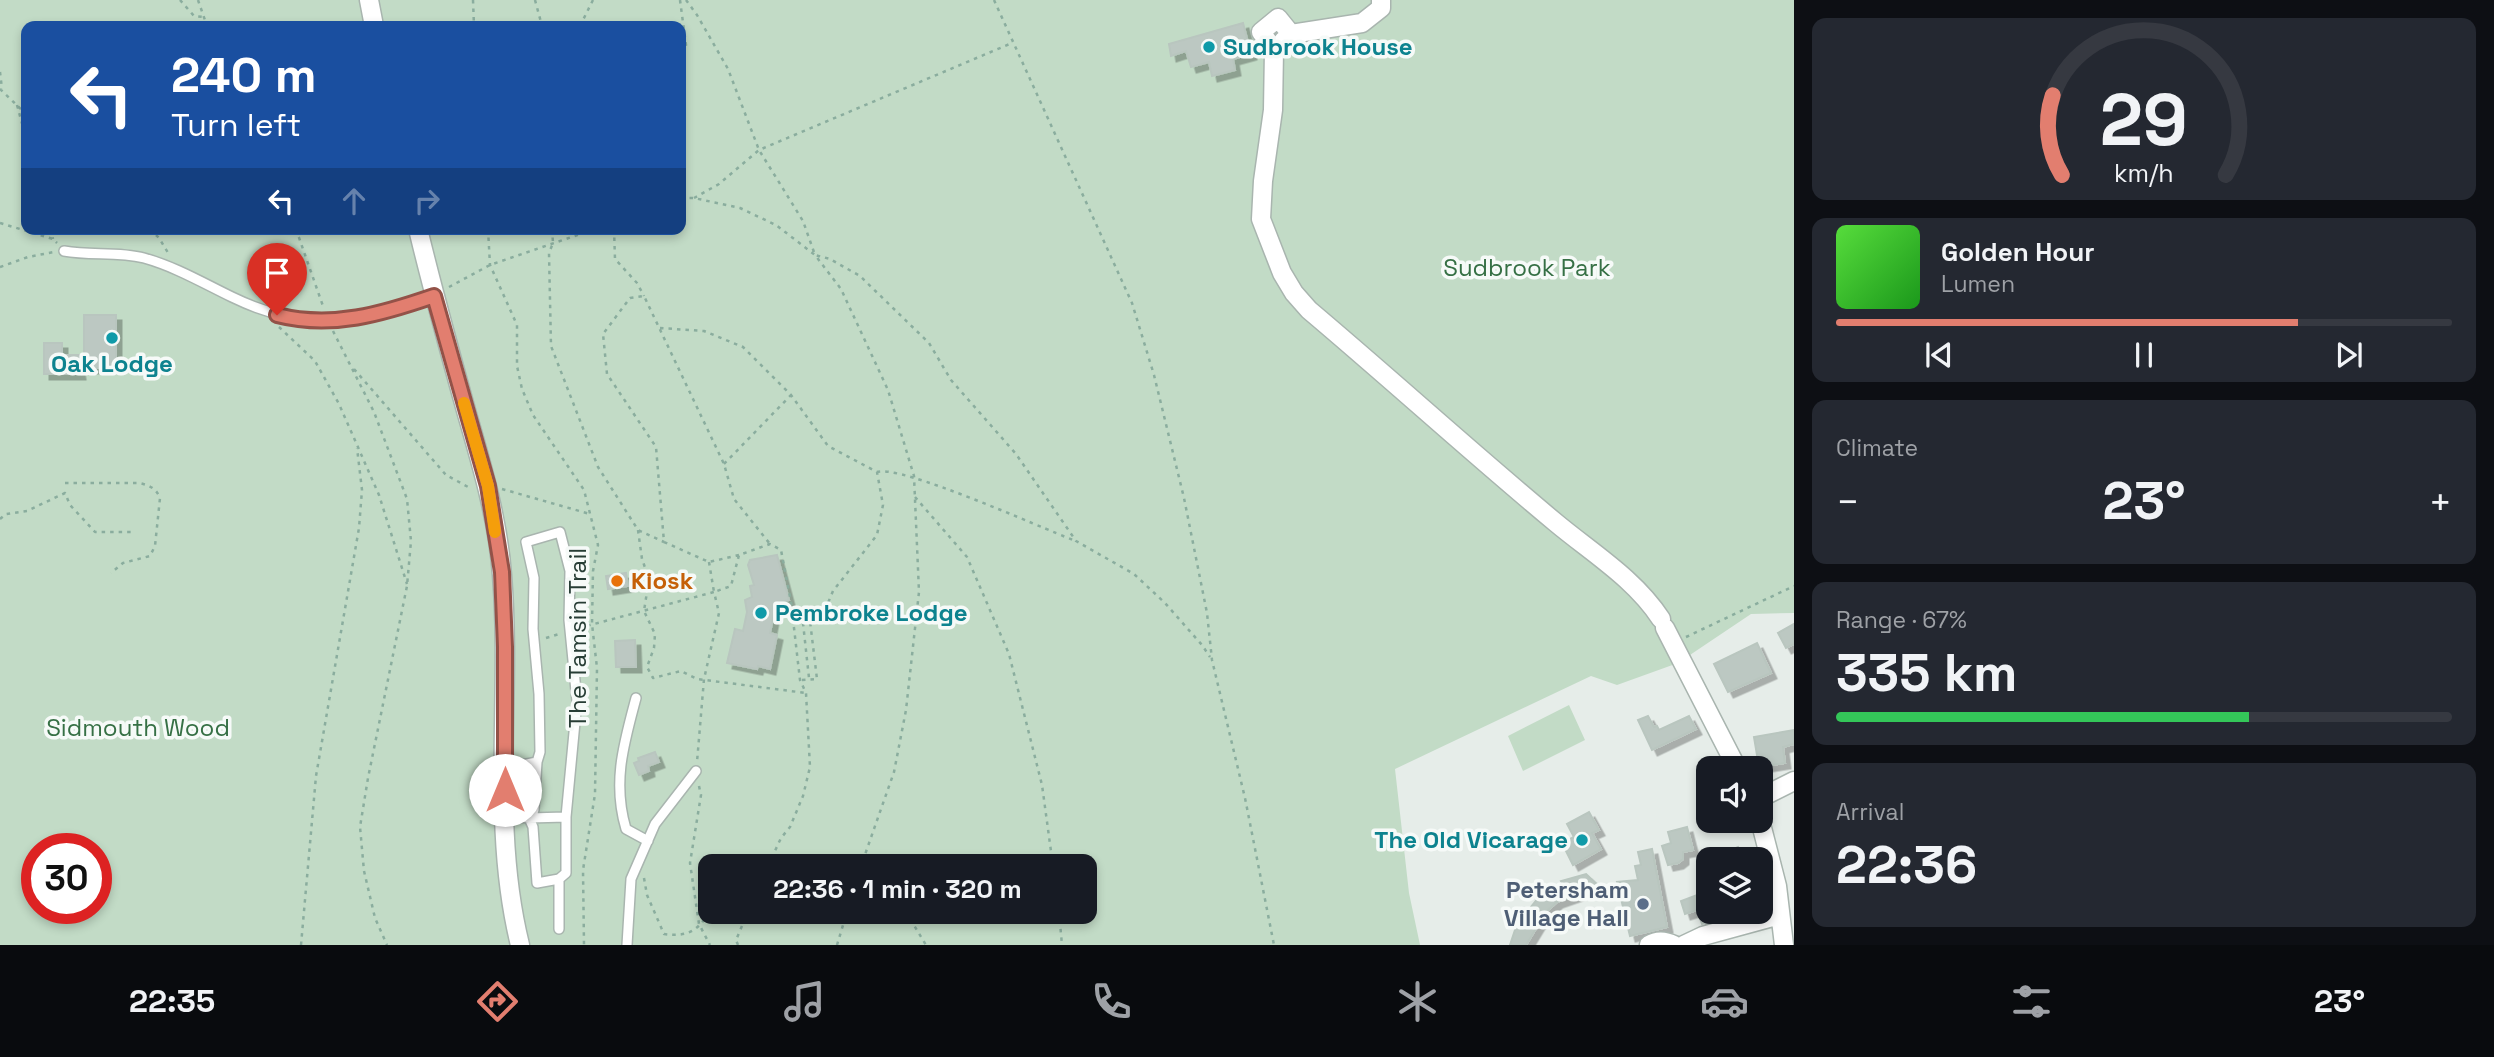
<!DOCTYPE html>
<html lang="en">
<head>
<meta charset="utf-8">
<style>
	:root { --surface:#171b24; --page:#242831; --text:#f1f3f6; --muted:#9ea1a6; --line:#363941; --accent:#e27e6f }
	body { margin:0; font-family:"Space Grotesk",sans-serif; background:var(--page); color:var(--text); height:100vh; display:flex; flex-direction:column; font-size:26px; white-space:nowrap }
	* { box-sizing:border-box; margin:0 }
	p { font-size:23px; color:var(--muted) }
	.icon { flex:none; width:38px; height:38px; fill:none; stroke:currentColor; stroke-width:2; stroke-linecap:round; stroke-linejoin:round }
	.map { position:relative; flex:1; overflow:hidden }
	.drawer { display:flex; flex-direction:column; gap:18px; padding:18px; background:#0d0f14; width:700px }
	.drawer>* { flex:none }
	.hud { position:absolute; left:21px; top:21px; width:665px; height:214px; border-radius:14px; box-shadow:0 4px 10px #0003; background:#1a4fa0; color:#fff; overflow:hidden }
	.controls { position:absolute; left:1696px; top:756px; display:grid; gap:14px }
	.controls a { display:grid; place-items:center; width:77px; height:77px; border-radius:14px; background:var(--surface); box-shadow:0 4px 10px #0003; font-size:35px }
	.speed { position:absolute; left:21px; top:833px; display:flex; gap:14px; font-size:35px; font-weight:700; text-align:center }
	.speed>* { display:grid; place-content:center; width:91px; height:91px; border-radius:50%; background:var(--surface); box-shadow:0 4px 10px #0003; line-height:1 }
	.speed .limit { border:10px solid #d22; background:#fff; color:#111 }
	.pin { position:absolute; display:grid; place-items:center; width:60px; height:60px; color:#fff; margin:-72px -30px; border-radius:50% 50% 50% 0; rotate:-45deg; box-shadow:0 0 7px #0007 }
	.pin .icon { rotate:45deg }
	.me { position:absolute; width:77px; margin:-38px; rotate:0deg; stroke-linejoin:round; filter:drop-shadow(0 0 5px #0008) }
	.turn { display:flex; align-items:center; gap:24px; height:147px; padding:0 35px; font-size:32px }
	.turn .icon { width:91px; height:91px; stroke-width:2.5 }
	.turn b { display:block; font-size:49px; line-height:60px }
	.lanes { display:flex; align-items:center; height:66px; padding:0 35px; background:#0003; justify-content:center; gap:35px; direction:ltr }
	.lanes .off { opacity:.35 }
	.big { font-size:52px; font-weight:800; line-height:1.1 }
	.drawer .card { flex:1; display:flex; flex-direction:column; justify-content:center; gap:10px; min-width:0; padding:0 24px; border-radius:14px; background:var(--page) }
	.drawer .dial { align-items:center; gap:0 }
	.dial svg { height:182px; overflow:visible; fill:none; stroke:var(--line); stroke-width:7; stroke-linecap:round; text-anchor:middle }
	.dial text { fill:var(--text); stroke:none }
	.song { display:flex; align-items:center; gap:21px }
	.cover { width:84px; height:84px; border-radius:10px; background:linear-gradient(135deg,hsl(110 70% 55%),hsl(120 70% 35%)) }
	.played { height:7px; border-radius:4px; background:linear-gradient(90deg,var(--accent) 75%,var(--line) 75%) }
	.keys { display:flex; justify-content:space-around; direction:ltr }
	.heat { display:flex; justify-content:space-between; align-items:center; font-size:38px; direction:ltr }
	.charge { height:10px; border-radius:5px; background:linear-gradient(90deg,#34c759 67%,var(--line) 0) }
	.trip { position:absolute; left:698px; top:854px; width:399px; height:70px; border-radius:14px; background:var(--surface); box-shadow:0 4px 10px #0003; font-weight:800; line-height:70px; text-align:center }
	.dock { display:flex; height:112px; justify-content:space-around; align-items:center; background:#090b0e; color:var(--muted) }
	.dock .icon { width:49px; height:49px }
	.dock .on { color:var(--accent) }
	.dock b { font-size:32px; color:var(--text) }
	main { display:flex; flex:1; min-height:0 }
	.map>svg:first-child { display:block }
</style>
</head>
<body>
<main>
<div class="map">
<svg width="1794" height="945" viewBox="0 0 1794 945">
	<defs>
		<filter id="shadow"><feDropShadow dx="5.5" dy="5.5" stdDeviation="0" flood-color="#0004"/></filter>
	</defs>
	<rect width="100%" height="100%" fill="#e6ede9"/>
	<path fill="#c2dbc6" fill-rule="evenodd" d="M 0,0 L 1794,0 L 1794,613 L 1751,614 L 1678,663 L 1617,685 L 1591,676 L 1395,769 L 1409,893 L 1420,945 L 0,945 ZM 26,26 L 681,26 L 681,229 L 26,229 ZM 37,849 L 96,849 L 96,908 L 37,908 ZM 710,866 L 1085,866 L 1085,912 L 710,912 Z
		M 1569,705 L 1585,740 L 1523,771 L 1508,736 Z"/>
	<path fill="#bcc8c2" stroke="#b9c6bf" stroke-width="2" filter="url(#shadow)" d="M 1243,23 L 1251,54 L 1233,59 L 1235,70 L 1212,76 L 1209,62 L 1191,67 L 1186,51 L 1171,56 L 1169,44 Z
		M 84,315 L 116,315 L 116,368 L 79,368 L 80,374 L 44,374 L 44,343 L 62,343 L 62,355 L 84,355 Z
		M 777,555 L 789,600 L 776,603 L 770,633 L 777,635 L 770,669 L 758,666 L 757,669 L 727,663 L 735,629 L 743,631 L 747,612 L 745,600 L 752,597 L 750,586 L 754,585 L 748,565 L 750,560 Z
		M 626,573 L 628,586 L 608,589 L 606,576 Z
		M 1794,624 L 1794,644 L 1786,648 L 1778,633 Z
		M 635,640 L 636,667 L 616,667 L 615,641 Z
		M 1757,643 L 1771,673 L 1728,692 L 1714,664 Z
		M 1648,716 L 1654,727 L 1657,726 L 1659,730 L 1689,716 L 1696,729 L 1652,750 L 1638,720 Z
		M 1794,730 L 1794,744 L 1783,747 L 1785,763 L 1759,767 L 1754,737 Z
		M 655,752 L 659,762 L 648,766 L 649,771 L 639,775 L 634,763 L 639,761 L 638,758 Z
		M 1589,812 L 1599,830 L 1592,833 L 1601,849 L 1573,865 L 1562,843 L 1574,837 L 1567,824 Z
		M 1687,827 L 1693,850 L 1683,852 L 1683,859 L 1678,863 L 1668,865 L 1662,846 L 1671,843 L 1668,832 Z
		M 1738,847 L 1744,859 L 1710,859 Z
		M 1652,849 L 1667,927 L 1630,936 L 1617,882 L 1638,880 L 1635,866 L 1641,865 L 1638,852 Z
		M 1586,874 L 1600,887 L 1557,902 L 1546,912 L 1526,945 L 1510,945 L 1517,924 L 1539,897 L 1556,896 L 1565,888 L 1561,881 Z
		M 1708,891 L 1708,912 L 1732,914 L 1702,924 L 1697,910 L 1685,914 L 1681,901 Z"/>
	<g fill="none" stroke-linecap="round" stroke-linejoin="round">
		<g stroke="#a9b5af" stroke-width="12">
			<path id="service" d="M 64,251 C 91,256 117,251 144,258 C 176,267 203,283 232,297 C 308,334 358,323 434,296
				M 636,698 C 624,743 612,782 626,829 L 648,841
				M 537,762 L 534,810 L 529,818 L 566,817
				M 504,816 L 529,818 L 533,827 L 537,883 L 559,879 L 566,873 L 566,817 L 577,701 L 569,620 L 570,571 L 560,532 L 526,542 L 534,578 L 533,629 L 539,694 L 540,752 L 537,762 L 522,765 L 505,764
				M 559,879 L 559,929
				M 627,945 L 631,879 L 655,824 L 696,771"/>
		</g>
		<g stroke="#a9b5af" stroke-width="21">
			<path id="minor" d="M 369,0 L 374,26
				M 1291,34 L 1278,18 L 1261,32 L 1274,50 L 1273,110 L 1263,181 L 1261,219 L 1282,273 L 1294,293 L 1309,310 C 1392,380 1472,453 1555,522 C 1592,553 1634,578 1661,619
				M 1283,41 L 1291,34 L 1362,23 L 1381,8 L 1381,0
				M 418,229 C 433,291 450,353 467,414 C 482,466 498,520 502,575 C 512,698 490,824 520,945
				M 1665,628 L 1737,768
				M 1760,798 L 1794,781
				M 1760,820 L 1777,886 L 1784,945
				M 1649,945 C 1657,940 1666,941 1674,945
				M 1684,945 L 1703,936 L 1780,915"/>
		</g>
		<path stroke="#8aad9e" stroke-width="2.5" stroke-dasharray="3.5 5" stroke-linecap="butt" d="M 180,0 L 194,16 L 204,17
			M 198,0 L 207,26
			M 473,0 L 474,26
			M 535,0 L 542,26
			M 680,0 L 686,45 L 681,60
			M 686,0 L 697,15 L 728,69 L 759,150 L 803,221 L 815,255 L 830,259 L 860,276 L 929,343 L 951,380 L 1016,454 L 1076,541 L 1134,574 L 1165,603 L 1202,645 L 1210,657
			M 994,0 L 1132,303 L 1154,375 L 1184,498 L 1207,613 L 1212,660 L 1245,798 L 1274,945
			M 580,26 L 593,0
			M 0,72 L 2,89
			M 0,89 L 26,114
			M 17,105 L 26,138
			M 681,198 L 694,198 L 740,208 L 776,225 L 815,255 L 841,289 L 888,390 L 914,476 L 919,592 L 906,710 L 894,772 L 861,866
			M 694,198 L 719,184 L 759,150 L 1012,43
			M 0,223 L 53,239 L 57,243
			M 51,229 L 53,239
			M 150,229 L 159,238 L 170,256
			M 296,229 L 324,309
			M 488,229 L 490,265 L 517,325 L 517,366 L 522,389 L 533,415 L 584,490 L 598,545 L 593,571 L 592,624 L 597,668 L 595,794 L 583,870 L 584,945
			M 552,229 L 553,243 L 549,253 L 551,346 L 598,467 L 638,530 L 664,542
			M 614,229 L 615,259 L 637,283 L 644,296
			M 0,267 L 28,257 L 54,252
			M 449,287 L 490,265 L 595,229
			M 279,327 L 315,361 L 339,404 L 379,495 L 407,584
			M 660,328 L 704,331 L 743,347 L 791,395 L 828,446 L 877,472 L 883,505 L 877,535 L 833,591 L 825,610 L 819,618 L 794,623
			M 333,331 L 374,412 L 407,499 L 411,541 L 407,586 L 368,778 L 360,827 L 364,871 L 375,918 L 387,945
			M 354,369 L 446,475 L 470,488
			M 724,464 L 791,395
			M 877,472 C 900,464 1042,528 1073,540
			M 65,483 L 139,483 C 149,485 156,488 160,498 L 155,546 L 150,556 L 123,563 L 111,573
			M 502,489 L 590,514
			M 915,497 L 967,557 L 1009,654 L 1042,785 L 1053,866
			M 0,519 L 6,514 L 27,511 L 65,493 L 70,505 L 95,532 L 132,532
			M 638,530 L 642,559 L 649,579 L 644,611 L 655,634 L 654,648 L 647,667 L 653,678 L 681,671 L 697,679 L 806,693
			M 739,555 L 709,562 L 664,542 L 656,447 L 607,374 L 603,334 L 630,298 L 644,296 L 724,464 L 734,499 L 770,544
			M 709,562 L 714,592 L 731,586 L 739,555 L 770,544 L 781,550 L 791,602 L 800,680 L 806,693 L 810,767 L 803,796 L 790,827 L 781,838 L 768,866
			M 774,615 L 793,619
			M 803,623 L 809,678
			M 579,628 L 714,592 L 719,613 L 704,679 L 697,762
			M 1686,637 L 1794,586
			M 546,638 L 559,634
			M 802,680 L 817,679 L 810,621
			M 699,786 L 701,795 L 690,863 L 699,924 L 710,945
			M 866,858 L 872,866
			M 644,878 L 647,895 L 664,934 C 685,937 698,932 708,913
			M 906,912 L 926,945
			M 1059,912 L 1062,945
			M 301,945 L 316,776 L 359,528 L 362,490 L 357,448
			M 738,945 L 736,940 L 748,912
			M 837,945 L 847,912"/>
		<use href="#service" stroke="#fff" stroke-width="9"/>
		<use href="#minor" stroke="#fff" stroke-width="18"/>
	</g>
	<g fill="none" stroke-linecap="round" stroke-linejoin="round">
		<g stroke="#935248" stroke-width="18">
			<path id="route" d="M 277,315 C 332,329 382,314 434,296 L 488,486 L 502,572 L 505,647 L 505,790"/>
		</g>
		<use href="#route" stroke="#e27e6f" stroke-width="12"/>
		<path stroke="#f59e0b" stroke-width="12" d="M 464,403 L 488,486 L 495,532"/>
	</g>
	<g fill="#0f9aa8" stroke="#f6faf8" stroke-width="2.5">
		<circle cx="1209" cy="47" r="7"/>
		<circle cx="112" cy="338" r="7"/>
		<circle cx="761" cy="613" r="7"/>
		<circle cx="1582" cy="840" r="7"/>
	</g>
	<circle fill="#e8710a" stroke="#f6faf8" stroke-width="2.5" cx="617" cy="581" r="7"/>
	<circle fill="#5c6f8a" stroke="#f6faf8" stroke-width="2.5" cx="1643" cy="904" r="7"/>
	<g text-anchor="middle" stroke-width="7" stroke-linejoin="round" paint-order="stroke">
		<g font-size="24" font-weight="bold" fill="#0d838f" stroke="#f6faf8" text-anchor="start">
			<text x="1223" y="55">Sudbrook House</text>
			<text x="112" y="372" text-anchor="middle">Oak Lodge</text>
			<text x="775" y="621">Pembroke Lodge</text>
			<text x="1568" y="848" text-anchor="end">The Old Vicarage</text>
		</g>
		<g font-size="24" fill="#367045" stroke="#f6faf8">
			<text x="1527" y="276">Sudbrook Park</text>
			<text x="138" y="736">Sidmouth Wood</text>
		</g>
		<g font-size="24" font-weight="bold" fill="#c56008" stroke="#f6faf8" text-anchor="start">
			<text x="631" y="589">Kiosk</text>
		</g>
		<g font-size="24" fill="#273d35" stroke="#f6faf8">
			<text transform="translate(578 638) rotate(-90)" y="8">The Tamsin Trail</text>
		</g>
		<g font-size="24" font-weight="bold" fill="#4e5e75" stroke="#f6faf8" text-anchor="end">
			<text x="1629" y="898">Petersham<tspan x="1629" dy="28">Village Hall</tspan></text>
		</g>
	</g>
</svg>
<div class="controls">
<a><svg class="icon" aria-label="sound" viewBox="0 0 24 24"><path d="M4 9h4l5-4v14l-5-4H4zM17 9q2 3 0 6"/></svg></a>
<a><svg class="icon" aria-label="layers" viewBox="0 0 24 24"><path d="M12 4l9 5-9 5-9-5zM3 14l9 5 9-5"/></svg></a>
</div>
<div class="speed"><div class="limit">30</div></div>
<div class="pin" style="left:277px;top:315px;background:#d93025"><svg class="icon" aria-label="arrive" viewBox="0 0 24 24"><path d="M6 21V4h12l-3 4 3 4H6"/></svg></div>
<svg class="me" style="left:505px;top:790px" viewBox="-20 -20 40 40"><circle r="19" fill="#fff"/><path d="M0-13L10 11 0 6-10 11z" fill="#e27e6f"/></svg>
<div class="trip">22:36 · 1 min · 320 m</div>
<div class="hud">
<div class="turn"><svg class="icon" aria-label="left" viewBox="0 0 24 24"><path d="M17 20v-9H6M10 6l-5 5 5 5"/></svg><div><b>240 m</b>Turn left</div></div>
<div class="lanes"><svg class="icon" aria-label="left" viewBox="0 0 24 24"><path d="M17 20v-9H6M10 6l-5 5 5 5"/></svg><svg class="icon off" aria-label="ahead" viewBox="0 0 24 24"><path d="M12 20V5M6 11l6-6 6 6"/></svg><svg class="icon off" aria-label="right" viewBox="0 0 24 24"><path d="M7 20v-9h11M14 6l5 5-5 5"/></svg></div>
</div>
</div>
<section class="drawer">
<div class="card dial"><svg viewBox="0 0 100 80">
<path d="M14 69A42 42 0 1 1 86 69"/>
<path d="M14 69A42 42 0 0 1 10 34" stroke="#e27e6f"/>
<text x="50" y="56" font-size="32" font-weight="700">29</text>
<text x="50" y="72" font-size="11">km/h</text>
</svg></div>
<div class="card">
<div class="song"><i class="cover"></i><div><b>Golden Hour</b><p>Lumen</p></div></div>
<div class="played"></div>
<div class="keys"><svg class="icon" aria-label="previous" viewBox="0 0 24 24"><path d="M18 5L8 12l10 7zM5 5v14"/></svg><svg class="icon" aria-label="pause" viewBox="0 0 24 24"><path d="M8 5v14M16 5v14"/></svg><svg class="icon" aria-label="next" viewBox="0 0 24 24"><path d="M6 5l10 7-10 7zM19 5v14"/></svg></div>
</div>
<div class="card"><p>Climate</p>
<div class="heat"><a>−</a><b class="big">23°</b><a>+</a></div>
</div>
<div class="card"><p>Range · 67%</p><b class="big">335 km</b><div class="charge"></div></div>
<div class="card"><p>Arrival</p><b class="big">22:36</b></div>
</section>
</main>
<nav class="dock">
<b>22:35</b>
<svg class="icon on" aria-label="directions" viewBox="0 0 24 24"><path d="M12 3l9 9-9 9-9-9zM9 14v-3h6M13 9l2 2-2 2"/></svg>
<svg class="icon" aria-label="music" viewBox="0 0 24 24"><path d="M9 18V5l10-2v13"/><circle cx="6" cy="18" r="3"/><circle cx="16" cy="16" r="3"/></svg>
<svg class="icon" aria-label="phone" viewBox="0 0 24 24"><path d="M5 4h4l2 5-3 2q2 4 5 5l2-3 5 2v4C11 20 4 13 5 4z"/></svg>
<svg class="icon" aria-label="climate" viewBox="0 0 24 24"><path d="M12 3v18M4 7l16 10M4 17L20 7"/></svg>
<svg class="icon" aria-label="car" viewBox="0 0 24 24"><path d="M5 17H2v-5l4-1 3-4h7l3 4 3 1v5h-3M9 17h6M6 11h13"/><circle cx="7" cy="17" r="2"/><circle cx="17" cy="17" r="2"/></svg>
<svg class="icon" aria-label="filters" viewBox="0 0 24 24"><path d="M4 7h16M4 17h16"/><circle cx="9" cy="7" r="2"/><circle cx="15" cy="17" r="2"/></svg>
<b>23°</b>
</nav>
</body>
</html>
